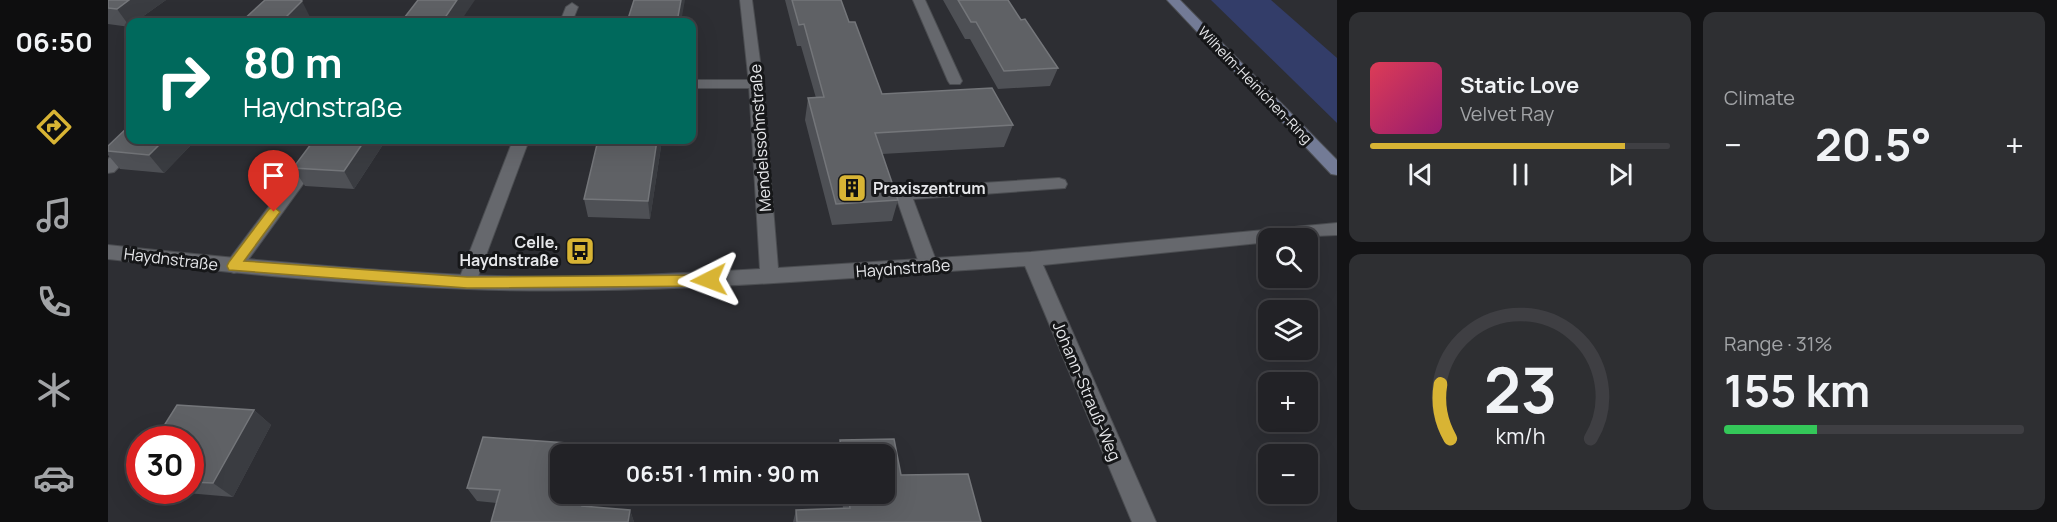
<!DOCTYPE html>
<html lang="en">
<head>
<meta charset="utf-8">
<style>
	:root { --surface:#222226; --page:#2e2f32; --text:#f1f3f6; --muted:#a2a4a7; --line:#3f3f43; --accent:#d8b434 }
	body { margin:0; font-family:Manrope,sans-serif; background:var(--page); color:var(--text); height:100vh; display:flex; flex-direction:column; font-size:22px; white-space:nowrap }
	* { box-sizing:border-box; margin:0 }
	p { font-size:20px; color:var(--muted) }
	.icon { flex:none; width:33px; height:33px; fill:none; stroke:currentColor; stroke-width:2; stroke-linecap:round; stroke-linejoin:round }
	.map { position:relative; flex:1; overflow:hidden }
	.panel { display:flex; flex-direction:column; gap:12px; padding:12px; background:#131315; width:720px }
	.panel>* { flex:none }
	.guide { position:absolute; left:18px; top:18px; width:570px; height:126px; border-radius:12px; box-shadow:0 6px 24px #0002,0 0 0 2px var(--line); background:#00695c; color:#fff; overflow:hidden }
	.fabs { position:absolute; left:1150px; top:228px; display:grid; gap:12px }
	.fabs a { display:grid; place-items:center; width:60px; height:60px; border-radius:12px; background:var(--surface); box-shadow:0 6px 24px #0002,0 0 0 2px var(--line); font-size:30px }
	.speed { position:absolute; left:18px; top:426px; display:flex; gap:12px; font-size:30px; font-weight:700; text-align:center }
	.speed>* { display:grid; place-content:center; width:78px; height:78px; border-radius:50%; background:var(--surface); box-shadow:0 6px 24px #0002,0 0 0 2px var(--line); line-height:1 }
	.speed .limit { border:9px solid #d22; background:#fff; color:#111 }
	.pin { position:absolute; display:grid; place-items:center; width:51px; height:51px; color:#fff; margin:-62px -26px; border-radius:50% 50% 50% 0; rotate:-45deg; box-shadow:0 0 6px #0007 }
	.pin .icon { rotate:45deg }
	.me { position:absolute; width:66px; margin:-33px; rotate:267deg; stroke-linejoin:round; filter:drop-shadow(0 0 4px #0008) }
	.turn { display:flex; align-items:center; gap:21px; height:126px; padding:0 18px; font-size:27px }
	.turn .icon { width:78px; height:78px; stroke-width:2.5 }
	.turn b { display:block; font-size:42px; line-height:51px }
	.big { font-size:45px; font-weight:700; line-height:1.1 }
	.panel .widget { flex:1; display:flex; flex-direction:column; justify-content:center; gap:9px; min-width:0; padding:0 21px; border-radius:12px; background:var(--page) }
	.panel .dial { align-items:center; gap:0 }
	.dial svg { height:156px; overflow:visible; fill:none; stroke:var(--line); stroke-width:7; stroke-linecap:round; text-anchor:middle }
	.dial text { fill:var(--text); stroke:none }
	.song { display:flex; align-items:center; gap:18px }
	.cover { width:72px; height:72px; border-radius:9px; background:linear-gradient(135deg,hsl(350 70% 55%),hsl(320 70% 35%)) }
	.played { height:6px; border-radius:3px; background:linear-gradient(90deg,var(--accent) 85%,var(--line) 85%) }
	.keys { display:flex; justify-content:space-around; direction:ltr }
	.heat { display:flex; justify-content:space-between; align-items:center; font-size:33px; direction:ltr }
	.charge { height:9px; border-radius:4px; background:linear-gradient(90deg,#34c759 31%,var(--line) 0) }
	.panel .tiles { flex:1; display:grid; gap:12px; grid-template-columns:repeat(2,1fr) }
	.trip { position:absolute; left:442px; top:444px; width:345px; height:60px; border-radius:12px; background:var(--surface); box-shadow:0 6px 24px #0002,0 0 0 2px var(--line); font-weight:700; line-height:60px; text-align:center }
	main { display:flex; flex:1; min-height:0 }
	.dock { display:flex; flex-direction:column; width:108px; justify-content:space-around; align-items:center; background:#0e0e0f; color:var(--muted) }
	.dock .icon { width:42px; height:42px }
	.dock .selected { color:var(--accent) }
	.dock b { font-size:27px; color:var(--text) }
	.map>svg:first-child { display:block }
</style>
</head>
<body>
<main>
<nav class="dock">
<b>06:50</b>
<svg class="icon selected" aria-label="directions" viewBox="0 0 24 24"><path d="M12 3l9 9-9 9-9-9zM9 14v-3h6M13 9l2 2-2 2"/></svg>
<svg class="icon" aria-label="music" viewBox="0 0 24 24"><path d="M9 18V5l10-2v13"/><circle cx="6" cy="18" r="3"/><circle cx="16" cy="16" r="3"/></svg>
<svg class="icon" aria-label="phone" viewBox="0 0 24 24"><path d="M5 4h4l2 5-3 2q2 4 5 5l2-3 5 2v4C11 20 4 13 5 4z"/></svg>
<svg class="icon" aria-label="climate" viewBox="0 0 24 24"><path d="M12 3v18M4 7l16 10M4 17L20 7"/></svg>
<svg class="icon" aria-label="car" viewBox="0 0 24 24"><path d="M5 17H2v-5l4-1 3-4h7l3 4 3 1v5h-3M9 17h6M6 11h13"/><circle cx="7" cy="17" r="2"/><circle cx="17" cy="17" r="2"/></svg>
</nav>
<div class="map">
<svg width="1229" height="522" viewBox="0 0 1229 522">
	<rect width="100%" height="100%" fill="#2d2e33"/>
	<path fill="#333d69" d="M 1103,0 L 1163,0 L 1229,58 L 1229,123 Z"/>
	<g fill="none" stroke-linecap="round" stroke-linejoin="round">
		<g stroke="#4b4d51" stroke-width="2">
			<path id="lane" d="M 805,0 L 817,0 L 854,81 L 852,84 L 842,84 L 840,81 Z
				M 464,3 L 470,7 L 464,22 L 452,22 L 458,7 Z
				M 584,80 L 648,80 L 655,84 L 648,88 L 584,88 Z
				M 22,137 L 22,140 L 37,140 L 6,172 L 0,173 L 0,159 Z
				M 211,140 L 227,140 L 132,271 L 126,273 L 120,271 L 117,266 L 120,261 Z
				M 405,140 L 421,140 L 368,282 L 366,287 L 359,289 L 352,287 L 350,282 Z
				M 951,178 L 957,180 L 959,184 L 957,188 L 805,199 L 830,266 L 827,271 L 821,273 L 815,271 L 812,266 L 787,194 L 789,190 L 795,188 Z"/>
		</g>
		<g stroke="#4b4d51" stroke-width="2">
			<path id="street" d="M 632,0 L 644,0 L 655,84 L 670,268 L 923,252 L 1229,223 L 1229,235 L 1161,238 L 1161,242 L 935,265 L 1048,522 L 1024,522 L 917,266 C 731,278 546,296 359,289 C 239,285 119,272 0,259 L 0,245 C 119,258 238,269 357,275 C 455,279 555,275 652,269 L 641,84 Z"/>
		</g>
		<g stroke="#4b4d51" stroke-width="2">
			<path id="secondary" d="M 1059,0 L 1072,0 L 1229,160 L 1229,175 L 1223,174 Z"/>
		</g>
		<use href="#lane" fill="#66686d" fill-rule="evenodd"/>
		<use href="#street" fill="#66686d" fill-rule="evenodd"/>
		<use href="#secondary" fill="#737b96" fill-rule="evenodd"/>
	</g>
	<path fill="#4e5055" d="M 0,0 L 58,0 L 27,22 L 22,22 L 22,27 L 0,24 Z
		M 677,0 L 733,0 L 741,22 L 774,94 L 905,125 L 896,147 L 774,154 L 790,200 L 784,221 L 724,225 L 697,120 L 700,98 L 708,98 L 693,46 L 689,46 Z
		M 835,0 L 900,0 L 913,20 L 950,68 L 942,86 L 890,89 L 862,39 L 857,39 Z
		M 22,140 L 88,140 L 56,173 L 12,169 L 0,155 L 0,146 Z
		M 206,140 L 278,140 L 246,189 L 197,186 L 185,168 Z
		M 490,140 L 554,140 L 542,219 L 480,217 L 476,199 Z
		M 146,410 L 163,425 L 125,497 L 44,490 L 82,490 L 82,440 Z
		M 375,437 L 487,445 L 490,454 L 453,454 L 453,494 L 484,494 L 482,507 L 522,510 L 526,522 L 383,522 L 389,503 L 369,501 L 359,488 Z
		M 786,439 L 793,475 L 860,474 L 873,522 L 685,522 L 688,510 L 735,508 L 733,494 L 777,494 L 777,454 L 728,454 L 732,440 Z
		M 32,464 L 32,483 L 23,477 Z"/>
	<path fill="#3a3c41" d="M 21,0 L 58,0 L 27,22 L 22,22 L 22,27 L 9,9 Z
		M 349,0 L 367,0 L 352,22 L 334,22 Z
		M 573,0 L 577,0 L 573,22 L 569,22 Z
		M 194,1 L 203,19 L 200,22 L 173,22 Z
		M 56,140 L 88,140 L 56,173 L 41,155 Z
		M 257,140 L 278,140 L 246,189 L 236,171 Z
		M 549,140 L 554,140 L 542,219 L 540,201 Z
		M 146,410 L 163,425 L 125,497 L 105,483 Z
		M 487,445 L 490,454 L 485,454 Z
		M 476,494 L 484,494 L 479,519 L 474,506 Z
		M 522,510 L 526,522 L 520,522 Z"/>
	<path fill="#5f6165" stroke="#74767a" stroke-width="1.5" d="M 0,0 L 21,0 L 9,9 L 0,8 Z
		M 157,0 L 192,0 L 194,1 L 173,22 L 133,22 Z
		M 310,0 L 349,0 L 334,22 L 293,22 Z
		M 526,0 L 573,0 L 569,22 L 519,22 Z
		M 684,0 L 733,0 L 741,22 L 747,22 L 774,94 L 884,88 L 905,125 L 767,133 L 790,200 L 728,204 L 700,98 L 716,97 L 696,24 L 691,25 Z
		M 850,0 L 900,0 L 913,20 L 917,19 L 950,68 L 896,71 L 868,22 L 863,22 Z
		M 22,125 L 22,140 L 56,140 L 41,155 L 0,151 L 0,146 Z
		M 206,140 L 257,140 L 236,171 L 185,168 Z
		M 490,140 L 549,140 L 540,201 L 476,199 Z
		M 69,405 L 146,410 L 105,483 L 82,482 L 82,440 L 47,440 Z
		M 375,437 L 487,445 L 485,454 L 453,454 L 453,494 L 476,494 L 474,506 L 522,510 L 520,522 L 383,522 L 392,490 L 359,488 Z
		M 786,439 L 793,475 L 860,474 L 873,522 L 689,522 L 688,510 L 742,508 L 740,494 L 777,494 L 777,454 L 734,454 L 732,440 Z
		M 32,464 L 32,478 L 23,477 Z"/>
	<path fill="#d8b434" stroke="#8c7522" stroke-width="1.5" d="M 166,207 L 172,212 L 136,261 L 359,277 L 601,275 L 608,280 L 601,286 L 359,288 L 121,270 L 119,266 L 121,262 L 161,209 Z"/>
	<defs>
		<g id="building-square" transform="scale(1.5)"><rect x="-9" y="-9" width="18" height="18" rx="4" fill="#d8b434" stroke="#161719"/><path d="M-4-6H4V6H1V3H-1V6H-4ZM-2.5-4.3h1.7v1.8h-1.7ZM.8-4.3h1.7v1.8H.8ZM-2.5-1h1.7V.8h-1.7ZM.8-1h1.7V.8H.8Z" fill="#111"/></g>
		<g id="bus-square" transform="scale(1.5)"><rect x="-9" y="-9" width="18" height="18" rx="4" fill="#d8b434" stroke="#161719"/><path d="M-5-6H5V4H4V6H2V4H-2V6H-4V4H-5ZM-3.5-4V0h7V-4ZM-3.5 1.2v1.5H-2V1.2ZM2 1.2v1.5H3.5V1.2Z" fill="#111"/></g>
	</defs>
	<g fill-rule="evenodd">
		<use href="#building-square" x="744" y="188"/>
		<use href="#bus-square" x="472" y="251"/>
	</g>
	<g text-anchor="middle" stroke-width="6" stroke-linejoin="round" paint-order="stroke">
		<g font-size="14" fill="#e6e7ea" stroke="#161719">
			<text transform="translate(1147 85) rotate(46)" y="5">Wilhelm-Heinichen-Ring</text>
		</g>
		<g font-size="16" fill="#e6e7ea" stroke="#161719">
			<text transform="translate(652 138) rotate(-94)" y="6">Mendelssohnstraße</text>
			<text transform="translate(63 259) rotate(7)" y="6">Haydnstraße</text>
			<text transform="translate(795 268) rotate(-4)" y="6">Haydnstraße</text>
			<text transform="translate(979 391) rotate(67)" y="6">Johann-Strauß-Weg</text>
		</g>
		<g font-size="16" font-weight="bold" fill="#e6e7ea" stroke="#161719" text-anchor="start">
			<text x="765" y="194">Praxiszentrum</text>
			<text x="451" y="248" text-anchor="end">Celle,<tspan x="451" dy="18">Haydnstraße</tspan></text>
		</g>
	</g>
</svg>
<div class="fabs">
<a><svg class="icon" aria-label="search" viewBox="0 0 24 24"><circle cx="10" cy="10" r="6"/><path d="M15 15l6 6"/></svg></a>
<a><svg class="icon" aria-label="layers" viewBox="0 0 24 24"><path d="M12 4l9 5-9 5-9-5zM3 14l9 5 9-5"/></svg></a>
<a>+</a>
<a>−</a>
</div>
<div class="speed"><div class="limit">30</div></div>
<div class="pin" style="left:166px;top:212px;background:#d93025"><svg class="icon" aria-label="arrive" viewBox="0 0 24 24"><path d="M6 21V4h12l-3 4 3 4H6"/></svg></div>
<svg class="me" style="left:601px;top:280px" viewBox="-20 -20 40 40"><path d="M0-17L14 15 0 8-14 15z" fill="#d8b434" stroke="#fff" stroke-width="4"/></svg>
<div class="trip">06:51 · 1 min · 90 m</div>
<div class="guide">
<div class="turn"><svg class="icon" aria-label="right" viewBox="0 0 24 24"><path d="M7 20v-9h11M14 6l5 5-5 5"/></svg><div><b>80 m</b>Haydnstraße</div></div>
</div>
</div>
<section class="panel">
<div class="tiles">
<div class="widget">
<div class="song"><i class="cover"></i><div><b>Static Love</b><p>Velvet Ray</p></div></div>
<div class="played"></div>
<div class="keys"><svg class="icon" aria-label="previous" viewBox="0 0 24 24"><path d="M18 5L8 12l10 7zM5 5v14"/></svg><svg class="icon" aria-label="pause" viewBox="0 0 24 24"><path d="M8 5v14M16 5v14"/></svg><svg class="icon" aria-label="next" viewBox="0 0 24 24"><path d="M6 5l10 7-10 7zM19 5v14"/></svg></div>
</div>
<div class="widget"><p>Climate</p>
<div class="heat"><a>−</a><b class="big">20.5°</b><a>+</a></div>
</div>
<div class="widget dial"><svg viewBox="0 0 100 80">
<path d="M14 69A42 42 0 1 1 86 69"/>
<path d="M14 69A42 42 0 0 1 9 41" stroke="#d8b434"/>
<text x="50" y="56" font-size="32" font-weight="700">23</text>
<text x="50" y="72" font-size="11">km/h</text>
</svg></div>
<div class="widget"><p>Range · 31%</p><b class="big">155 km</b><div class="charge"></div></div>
</div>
</section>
</main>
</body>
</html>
